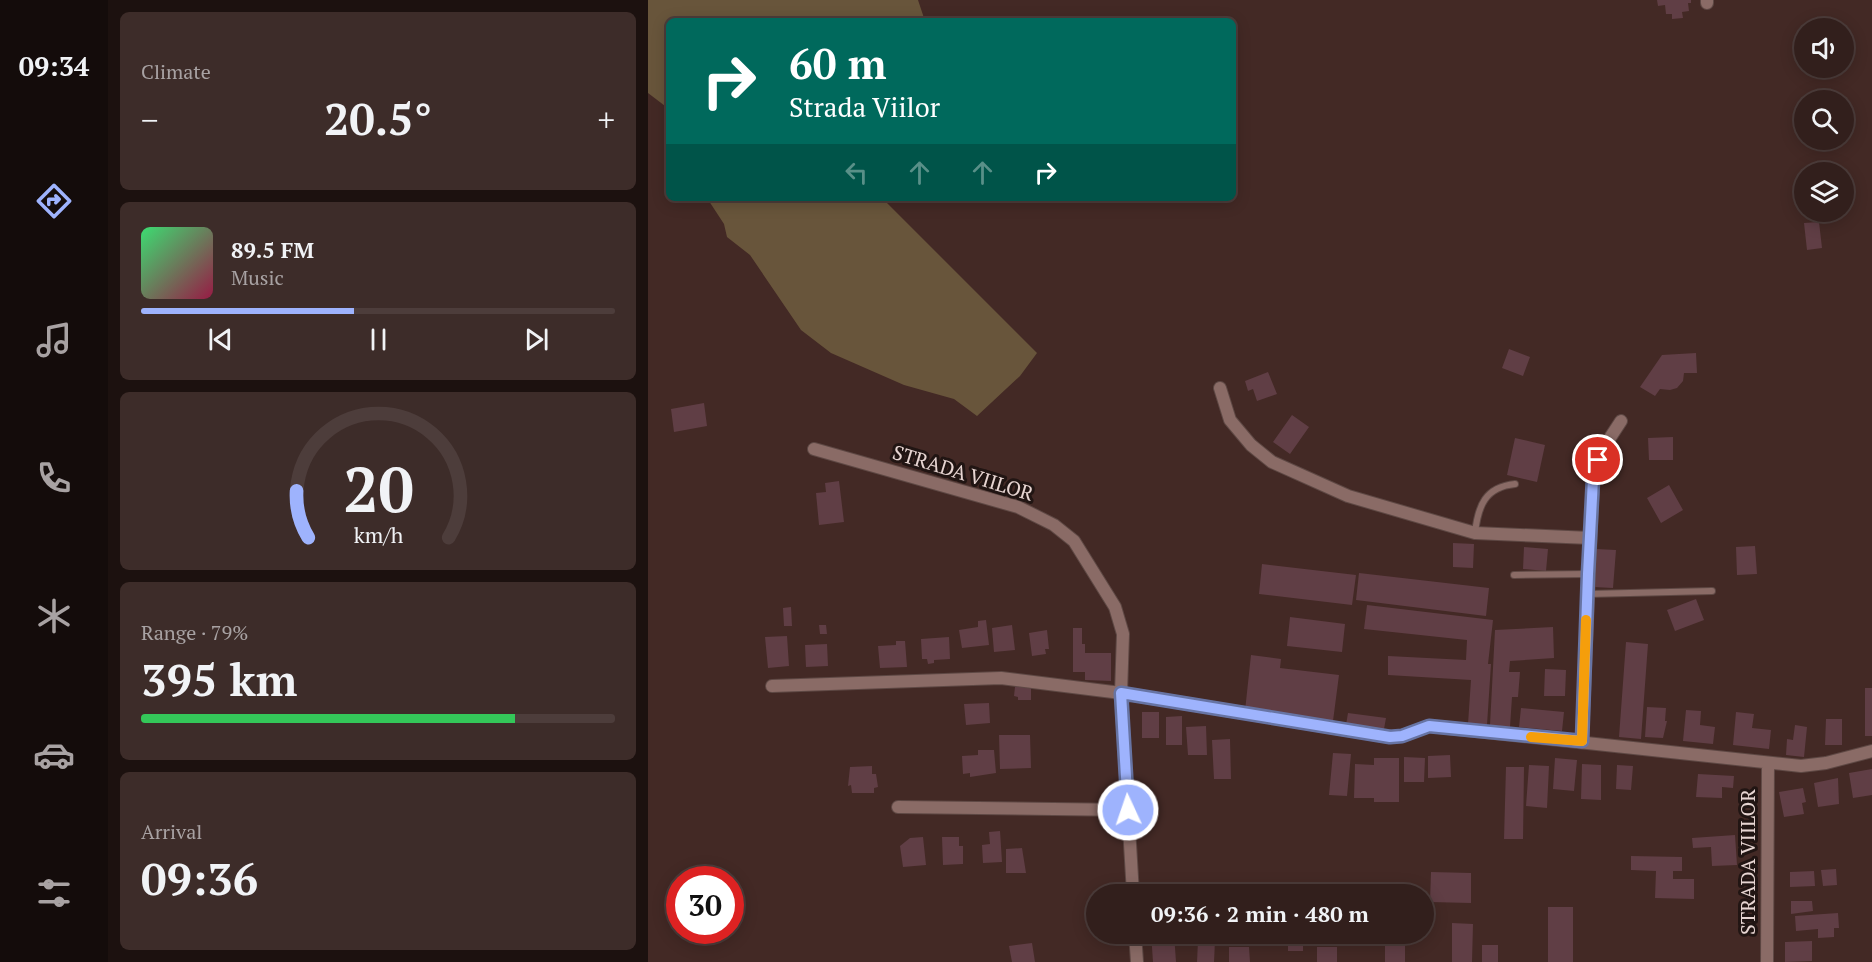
<!DOCTYPE html>
<html lang="en">
<head>
<meta charset="utf-8">
<style>
	:root { --surface:#321f1c; --page:#3d2c29; --text:#f1f3f6; --muted:#a8a2a3; --line:#4d3d3b; --accent:#9eb3fd }
	body { margin:0; font-family:"PT Serif",serif; background:var(--page); color:var(--text); height:100vh; display:flex; flex-direction:column; font-size:22px; white-space:nowrap }
	* { box-sizing:border-box; margin:0 }
	p { font-size:20px; color:var(--muted) }
	.icon { flex:none; width:33px; height:33px; fill:none; stroke:currentColor; stroke-width:2; stroke-linecap:round; stroke-linejoin:round }
	.map { position:relative; flex:1; overflow:hidden }
	.drawer { display:flex; flex-direction:column; gap:12px; padding:12px; background:#1c110f; width:540px }
	.drawer>* { flex:none }
	.banner { position:absolute; left:18px; top:18px; width:570px; height:183px; border-radius:9px; box-shadow:0 3px 15px #0003,0 0 0 2px var(--line); background:#00695c; color:#fff; overflow:hidden }
	.tools { position:absolute; left:1146px; top:18px; display:grid; gap:12px }
	.tools a { display:grid; place-items:center; width:60px; height:60px; border-radius:50%; background:var(--surface); box-shadow:0 3px 15px #0003,0 0 0 2px var(--line); font-size:30px }
	.speed { position:absolute; left:18px; top:866px; display:flex; gap:12px; font-size:30px; font-weight:700; text-align:center }
	.speed>* { display:grid; place-content:center; width:78px; height:78px; border-radius:50%; background:var(--surface); box-shadow:0 3px 15px #0003,0 0 0 2px var(--line); line-height:1 }
	.speed .limit { border:9px solid #d22; background:#fff; color:#111 }
	.pin { position:absolute; display:grid; place-items:center; width:51px; height:51px; color:#fff; margin:-26px; border:3px solid #fff; border-radius:50%; box-shadow:0 2px 6px #0007 }
	.me { position:absolute; width:66px; margin:-33px; rotate:357deg; stroke-linejoin:round; filter:drop-shadow(0 0 4px #0008) }
	.turn { display:flex; align-items:center; gap:21px; height:126px; padding:0 24px; font-size:27px }
	.turn .icon { width:78px; height:78px; stroke-width:2.5 }
	.turn b { display:block; font-size:42px; line-height:51px }
	.lanes { display:flex; align-items:center; height:57px; padding:0 24px; background:#0003; justify-content:center; gap:30px; direction:ltr }
	.lanes .off { opacity:.35 }
	.big { font-size:45px; font-weight:700; line-height:1.1 }
	.drawer .card { flex:1; display:flex; flex-direction:column; justify-content:center; gap:9px; min-width:0; padding:0 21px; border-radius:9px; background:var(--page) }
	.drawer .dial { align-items:center; gap:0 }
	.dial svg { height:156px; overflow:visible; fill:none; stroke:var(--line); stroke-width:7; stroke-linecap:round; text-anchor:middle }
	.dial text { fill:var(--text); stroke:none }
	.song { display:flex; align-items:center; gap:18px }
	.cover { width:72px; height:72px; border-radius:9px; background:linear-gradient(135deg,hsl(140 70% 55%),hsl(340 70% 35%)) }
	.played { height:6px; border-radius:3px; background:linear-gradient(90deg,var(--accent) 45%,var(--line) 45%) }
	.keys { display:flex; justify-content:space-around; direction:ltr }
	.heat { display:flex; justify-content:space-between; align-items:center; font-size:33px; direction:ltr }
	.charge { height:9px; border-radius:4px; background:linear-gradient(90deg,#34c759 79%,var(--line) 0) }
	.trip { position:absolute; left:438px; top:884px; width:348px; height:60px; border-radius:30px; background:var(--surface); box-shadow:0 3px 15px #0003,0 0 0 2px var(--line); font-weight:700; line-height:60px; text-align:center }
	main { display:flex; flex:1; min-height:0 }
	.dock { display:flex; flex-direction:column; width:108px; justify-content:space-around; align-items:center; background:#140c0b; color:var(--muted) }
	.dock .icon { width:42px; height:42px }
	.dock .selected { color:var(--accent) }
	.dock b { font-size:27px; color:var(--text) }
	.map>svg:first-child { display:block }
</style>
</head>
<body>
<main>
<nav class="dock">
<b>09:34</b>
<svg class="icon selected" aria-label="directions" viewBox="0 0 24 24"><path d="M12 3l9 9-9 9-9-9zM9 14v-3h6M13 9l2 2-2 2"/></svg>
<svg class="icon" aria-label="music" viewBox="0 0 24 24"><path d="M9 18V5l10-2v13"/><circle cx="6" cy="18" r="3"/><circle cx="16" cy="16" r="3"/></svg>
<svg class="icon" aria-label="phone" viewBox="0 0 24 24"><path d="M5 4h4l2 5-3 2q2 4 5 5l2-3 5 2v4C11 20 4 13 5 4z"/></svg>
<svg class="icon" aria-label="climate" viewBox="0 0 24 24"><path d="M12 3v18M4 7l16 10M4 17L20 7"/></svg>
<svg class="icon" aria-label="car" viewBox="0 0 24 24"><path d="M5 17H2v-5l4-1 3-4h7l3 4 3 1v5h-3M9 17h6M6 11h13"/><circle cx="7" cy="17" r="2"/><circle cx="17" cy="17" r="2"/></svg>
<svg class="icon" aria-label="filters" viewBox="0 0 24 24"><path d="M4 7h16M4 17h16"/><circle cx="9" cy="7" r="2"/><circle cx="15" cy="17" r="2"/></svg>
</nav>
<section class="drawer">
<div class="card"><p>Climate</p>
<div class="heat"><a>−</a><b class="big">20.5°</b><a>+</a></div>
</div>
<div class="card">
<div class="song"><i class="cover"></i><div><b>89.5 FM</b><p>Music</p></div></div>
<div class="played"></div>
<div class="keys"><svg class="icon" aria-label="previous" viewBox="0 0 24 24"><path d="M18 5L8 12l10 7zM5 5v14"/></svg><svg class="icon" aria-label="pause" viewBox="0 0 24 24"><path d="M8 5v14M16 5v14"/></svg><svg class="icon" aria-label="next" viewBox="0 0 24 24"><path d="M6 5l10 7-10 7zM19 5v14"/></svg></div>
</div>
<div class="card dial"><svg viewBox="0 0 100 80">
<path d="M14 69A42 42 0 1 1 86 69"/>
<path d="M14 69A42 42 0 0 1 8 45" stroke="#9eb3fd"/>
<text x="50" y="56" font-size="32" font-weight="700">20</text>
<text x="50" y="72" font-size="11">km/h</text>
</svg></div>
<div class="card"><p>Range · 79%</p><b class="big">395 km</b><div class="charge"></div></div>
<div class="card"><p>Arrival</p><b class="big">09:36</b></div>
</section>
<div class="map">
<svg width="1224" height="962" viewBox="0 0 1224 962">
	<rect width="100%" height="100%" fill="#432925"/>
	<path fill="#68553b" d="M 0,0 L 270,0 L 277,21 L 21,21 L 21,109 L 0,93 Z
		M 59,198 L 238,198 L 238,202 L 389,353 L 372,376 L 329,416 L 306,399 L 256,385 L 183,353 L 153,330 L 102,255 L 79,237 L 76,224 Z"/>
	<path fill="#603e45" d="M 1009,0 L 1043,0 L 1043,3 L 1040,3 L 1041,11 L 1034,12 L 1035,18 L 1024,19 L 1024,14 L 1018,14 L 1017,5 L 1010,6 Z
		M 1171,222 L 1174,248 L 1159,250 L 1156,223 Z
		M 861,349 L 882,357 L 875,376 L 854,368 Z
		M 1048,353 L 1049,373 L 1036,373 L 1035,381 L 1029,388 L 1022,390 L 1012,389 L 1007,396 L 992,387 L 1014,355 Z
		M 620,372 L 629,394 L 609,401 L 605,389 L 600,391 L 597,381 Z
		M 56,403 L 59,426 L 26,432 L 23,409 Z
		M 644,415 L 661,427 L 642,454 L 625,442 Z
		M 1025,437 L 1025,460 L 1001,460 L 1000,438 Z
		M 867,438 L 897,445 L 889,482 L 859,475 Z
		M 191,481 L 196,522 L 171,525 L 168,493 L 178,492 L 177,483 Z
		M 1021,485 L 1035,510 L 1013,523 L 999,498 Z
		M 805,543 L 826,544 L 825,568 L 805,567 Z
		M 1107,546 L 1109,574 L 1089,575 L 1088,547 Z
		M 876,547 L 900,549 L 898,571 L 875,569 Z
		M 948,549 L 968,550 L 965,588 L 945,587 Z
		M 614,564 L 708,575 L 704,605 L 611,594 Z
		M 711,573 L 841,588 L 838,616 L 708,600 Z
		M 1048,599 L 1056,620 L 1027,631 L 1019,610 Z
		M 719,605 L 845,620 L 840,664 L 843,664 L 839,725 L 820,724 L 823,680 L 740,675 L 740,656 L 818,660 L 819,640 L 716,629 Z
		M 143,607 L 144,626 L 136,626 L 135,608 Z
		M 642,617 L 697,624 L 694,652 L 639,646 Z
		M 338,620 L 341,645 L 314,648 L 311,630 L 330,627 L 330,621 Z
		M 171,625 L 178,625 L 179,634 L 172,634 Z
		M 364,625 L 367,650 L 346,652 L 344,628 Z
		M 905,627 L 906,658 L 862,661 L 861,672 L 872,672 L 870,697 L 864,697 L 862,727 L 842,725 L 847,630 Z
		M 425,628 L 434,628 L 434,644 L 437,644 L 437,653 L 463,653 L 463,681 L 437,680 L 437,672 L 425,672 Z
		M 399,630 L 401,649 L 397,649 L 398,654 L 384,656 L 381,633 Z
		M 139,636 L 141,666 L 120,668 L 117,637 Z
		M 301,637 L 302,659 L 286,660 L 286,663 L 280,664 L 279,659 L 274,659 L 273,639 Z
		M 248,641 L 257,641 L 259,667 L 232,668 L 230,646 L 248,645 Z
		M 978,642 L 1000,644 L 993,739 L 971,737 Z
		M 179,644 L 180,666 L 158,667 L 157,645 Z
		M 603,655 L 633,659 L 632,668 L 691,675 L 685,721 L 597,711 Z
		M 897,669 L 918,670 L 917,696 L 896,696 Z
		M 367,687 L 383,687 L 383,700 L 370,700 L 370,697 L 366,696 Z
		M 1217,688 L 1224,688 L 1224,736 L 1217,736 Z
		M 341,703 L 342,723 L 318,725 L 316,704 Z
		M 999,707 L 1018,708 L 1017,721 L 1019,721 L 1015,738 L 997,737 Z
		M 873,708 L 916,712 L 914,731 L 871,727 Z
		M 1038,710 L 1053,711 L 1052,725 L 1067,727 L 1065,744 L 1035,741 Z
		M 494,712 L 511,712 L 511,738 L 494,738 Z
		M 1088,712 L 1106,714 L 1104,728 L 1123,730 L 1121,749 L 1085,745 Z
		M 700,713 L 738,718 L 736,729 L 698,725 Z
		M 534,716 L 534,745 L 518,745 L 518,717 Z
		M 1178,719 L 1194,719 L 1194,745 L 1177,745 Z
		M 1147,725 L 1159,727 L 1156,757 L 1138,755 L 1139,739 L 1145,740 Z
		M 558,726 L 559,755 L 540,755 L 538,727 Z
		M 351,735 L 382,735 L 383,768 L 352,769 Z
		M 582,739 L 583,779 L 566,779 L 564,740 Z
		M 330,750 L 346,750 L 348,773 L 322,777 L 322,773 L 315,774 L 314,756 L 330,755 Z
		M 685,753 L 703,754 L 699,796 L 681,795 Z
		M 802,755 L 803,777 L 780,778 L 780,756 Z
		M 756,757 L 777,758 L 776,782 L 756,782 Z
		M 726,758 L 751,758 L 751,802 L 726,802 L 726,798 L 706,798 L 707,764 L 726,765 Z
		M 907,758 L 929,760 L 926,791 L 905,789 Z
		M 934,764 L 953,765 L 953,800 L 933,799 Z
		M 881,765 L 901,766 L 899,808 L 878,806 Z
		M 969,765 L 985,766 L 983,790 L 968,789 Z
		M 224,766 L 224,774 L 228,774 L 230,787 L 226,788 L 226,793 L 204,793 L 203,785 L 200,786 L 202,767 Z
		M 858,767 L 876,767 L 875,839 L 856,839 Z
		M 1224,769 L 1224,795 L 1205,798 L 1201,773 Z
		M 1050,774 L 1086,776 L 1085,788 L 1074,787 L 1074,798 L 1048,797 Z
		M 1190,778 L 1191,804 L 1170,807 L 1166,783 Z
		M 1155,788 L 1158,802 L 1154,803 L 1156,814 L 1136,817 L 1131,792 Z
		M 352,831 L 354,862 L 335,863 L 334,845 L 342,844 L 341,832 Z
		M 1087,835 L 1089,865 L 1064,866 L 1063,847 L 1045,848 L 1044,838 Z
		M 275,837 L 278,865 L 255,867 L 252,846 L 262,838 Z
		M 294,837 L 311,837 L 311,846 L 315,846 L 315,864 L 295,865 Z
		M 374,848 L 378,873 L 358,873 L 358,849 Z
		M 983,856 L 1034,857 L 1034,871 L 1025,871 L 1025,879 L 1046,879 L 1046,899 L 1007,898 L 1008,871 L 983,870 Z
		M 1188,869 L 1189,885 L 1175,886 L 1173,870 Z
		M 1166,871 L 1167,886 L 1142,887 L 1142,872 Z
		M 783,872 L 823,873 L 823,903 L 782,902 Z
		M 1143,901 L 1164,901 L 1165,911 L 1143,914 Z
		M 900,907 L 925,907 L 925,962 L 900,962 Z
		M 1190,913 L 1191,928 L 1186,928 L 1186,937 L 1170,938 L 1170,929 L 1148,931 L 1147,916 Z
		M 804,923 L 825,924 L 824,962 L 804,962 Z
		M 503,933 L 526,933 L 528,962 L 505,962 Z
		M 640,933 L 655,933 L 655,951 L 640,951 Z
		M 718,933 L 733,933 L 733,945 L 718,945 Z
		M 550,941 L 567,941 L 566,962 L 549,962 Z
		M 1164,941 L 1164,961 L 1137,962 L 1137,942 Z
		M 384,943 L 387,962 L 364,962 L 361,946 Z
		M 737,944 L 757,944 L 757,962 L 737,962 Z
		M 834,945 L 850,945 L 850,962 L 834,962 Z
		M 581,947 L 601,947 L 602,962 L 581,962 Z
		M 669,947 L 689,947 L 689,962 L 669,962 Z"/>
	<g fill="none" stroke-linecap="round" stroke-linejoin="round">
		<g stroke="#5e4844" stroke-width="8">
			<path id="lane" d="M 827,533 C 830,506 837,487 867,484
				M 866,575 L 940,574
				M 940,594 L 1064,591"/>
		</g>
		<g stroke="#5e4844" stroke-width="14">
			<path id="street" d="M 1059,0 L 1059,3
				M 572,388 L 582,420 L 603,445 L 624,462 L 700,496 L 827,533 L 942,538
				M 166,449 L 370,507 L 406,525 L 426,541 L 467,607 L 475,634 L 473,693 L 485,894
				M 124,686 L 353,678 L 473,693 L 742,737 L 754,736 L 781,726 L 1153,766 L 1178,763 L 1224,751
				M 934,741 L 945,479 L 956,447 L 973,421
				M 250,807 L 480,810
				M 487,933 L 489,962
				M 1119,962 L 1120,763"/>
		</g>
		<use href="#lane" stroke="#8a6b66" stroke-width="6"/>
		<use href="#street" stroke="#8a6b66" stroke-width="12"/>
	</g>
	<g fill="none" stroke-linecap="round" stroke-linejoin="round">
		<g stroke="#6774a4" stroke-width="15">
			<path id="route" d="M 480,810 L 473,693 L 742,737 L 754,736 L 781,726 L 934,741 L 940,574 L 945,479 L 950,460"/>
		</g>
		<use href="#route" stroke="#9eb3fd" stroke-width="10"/>
		<path stroke="#f59e0b" stroke-width="10" d="M 883,737 L 934,741 L 938,620"/>
	</g>
	<g text-anchor="middle" stroke-width="6" stroke-linejoin="round" paint-order="stroke">
		<g font-size="20" fill="#e7d5d2" stroke="#211513">
			<text transform="translate(315 473) rotate(17)" y="7">STRADA VIILOR</text>
			<text transform="translate(1100 862) rotate(-90)" y="7">STRADA VIILOR</text>
		</g>
	</g>
</svg>
<div class="tools">
<a><svg class="icon" aria-label="sound" viewBox="0 0 24 24"><path d="M4 9h4l5-4v14l-5-4H4zM17 9q2 3 0 6"/></svg></a>
<a><svg class="icon" aria-label="search" viewBox="0 0 24 24"><circle cx="10" cy="10" r="6"/><path d="M15 15l6 6"/></svg></a>
<a><svg class="icon" aria-label="layers" viewBox="0 0 24 24"><path d="M12 4l9 5-9 5-9-5zM3 14l9 5 9-5"/></svg></a>
</div>
<div class="speed"><div class="limit">30</div></div>
<div class="pin" style="left:950px;top:460px;background:#d93025"><svg class="icon" aria-label="arrive" viewBox="0 0 24 24"><path d="M6 21V4h12l-3 4 3 4H6"/></svg></div>
<svg class="me" style="left:480px;top:810px" viewBox="-20 -20 40 40"><circle r="17" fill="#9eb3fd" stroke="#fff" stroke-width="3"/><path d="M0-11L8 9 0 5-8 9z" fill="#fff"/></svg>
<div class="trip">09:36 · 2 min · 480 m</div>
<div class="banner">
<div class="turn"><svg class="icon" aria-label="right" viewBox="0 0 24 24"><path d="M7 20v-9h11M14 6l5 5-5 5"/></svg><div><b>60 m</b>Strada Viilor</div></div>
<div class="lanes"><svg class="icon off" aria-label="left" viewBox="0 0 24 24"><path d="M17 20v-9H6M10 6l-5 5 5 5"/></svg><svg class="icon off" aria-label="ahead" viewBox="0 0 24 24"><path d="M12 20V5M6 11l6-6 6 6"/></svg><svg class="icon off" aria-label="ahead" viewBox="0 0 24 24"><path d="M12 20V5M6 11l6-6 6 6"/></svg><svg class="icon" aria-label="right" viewBox="0 0 24 24"><path d="M7 20v-9h11M14 6l5 5-5 5"/></svg></div>
</div>
</div>
</main>
</body>
</html>
